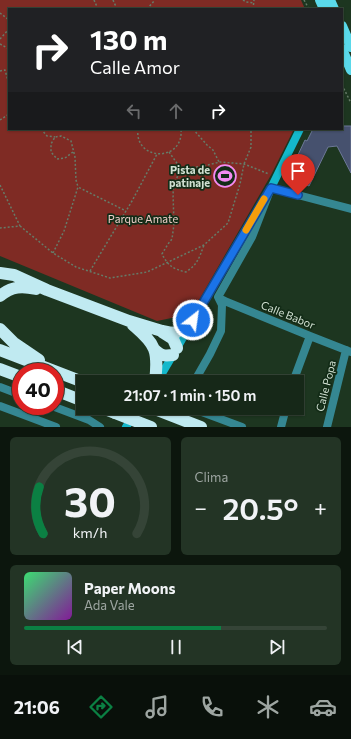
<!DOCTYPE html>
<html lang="es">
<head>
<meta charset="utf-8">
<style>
	:root { --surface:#162818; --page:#233425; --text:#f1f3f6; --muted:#9ea6a2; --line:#354437; --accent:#0b8043 }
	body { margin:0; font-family:Commissioner,sans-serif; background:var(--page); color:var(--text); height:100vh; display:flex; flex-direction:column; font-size:15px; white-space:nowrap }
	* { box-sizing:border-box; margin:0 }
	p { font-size:13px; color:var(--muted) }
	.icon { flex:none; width:22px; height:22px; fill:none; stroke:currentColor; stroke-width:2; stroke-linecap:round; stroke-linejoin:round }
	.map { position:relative; height:427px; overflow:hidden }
	.drawer { display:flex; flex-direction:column; gap:10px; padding:10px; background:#0c160d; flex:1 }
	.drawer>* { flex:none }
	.hud { position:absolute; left:8px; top:8px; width:335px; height:122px; border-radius:0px; box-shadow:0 1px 3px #0004,0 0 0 1px var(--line); background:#202124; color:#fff; overflow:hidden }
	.speed { position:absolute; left:12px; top:363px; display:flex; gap:8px; font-size:20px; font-weight:700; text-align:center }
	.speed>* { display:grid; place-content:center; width:52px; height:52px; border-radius:50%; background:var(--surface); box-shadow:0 1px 3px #0004,0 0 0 1px var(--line); line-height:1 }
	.speed .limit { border:6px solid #d22; background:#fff; color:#111 }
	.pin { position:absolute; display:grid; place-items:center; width:34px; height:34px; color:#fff; margin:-41px -17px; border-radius:50% 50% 50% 0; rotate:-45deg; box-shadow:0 0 4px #0007 }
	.pin .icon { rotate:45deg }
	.me { position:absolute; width:44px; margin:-22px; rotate:30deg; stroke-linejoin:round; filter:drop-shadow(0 0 3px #0008) }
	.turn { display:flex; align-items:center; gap:14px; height:84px; padding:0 16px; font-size:18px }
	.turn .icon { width:52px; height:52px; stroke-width:2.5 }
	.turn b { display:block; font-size:28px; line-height:34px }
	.lanes { display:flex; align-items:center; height:38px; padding:0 16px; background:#0003; justify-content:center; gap:20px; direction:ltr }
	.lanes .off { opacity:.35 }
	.big { font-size:30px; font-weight:600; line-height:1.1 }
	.drawer .widget { flex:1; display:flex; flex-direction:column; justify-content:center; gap:6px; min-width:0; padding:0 14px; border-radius:6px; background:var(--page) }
	.drawer .dial { align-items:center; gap:0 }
	.dial svg { height:104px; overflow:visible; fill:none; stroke:var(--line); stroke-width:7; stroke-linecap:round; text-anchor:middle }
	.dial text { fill:var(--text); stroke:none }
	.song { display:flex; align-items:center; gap:12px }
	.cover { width:48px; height:48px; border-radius:6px; background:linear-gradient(135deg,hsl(140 70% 55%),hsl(290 70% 35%)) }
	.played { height:4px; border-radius:2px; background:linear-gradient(90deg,var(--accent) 65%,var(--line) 65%) }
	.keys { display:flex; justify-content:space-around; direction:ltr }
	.heat { display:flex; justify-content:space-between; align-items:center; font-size:22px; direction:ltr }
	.drawer .tiles { flex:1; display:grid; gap:10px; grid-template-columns:1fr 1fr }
	.widget:last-child { grid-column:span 2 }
	.trip { position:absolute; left:76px; top:375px; width:228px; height:40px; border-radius:0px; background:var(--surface); box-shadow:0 1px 3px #0004,0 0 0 1px var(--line); font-weight:600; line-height:40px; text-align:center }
	.menu { display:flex; height:64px; justify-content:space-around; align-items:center; background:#09100a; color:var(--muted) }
	.menu .icon { width:28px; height:28px }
	.menu .current { color:var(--accent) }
	.menu b { font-size:18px; color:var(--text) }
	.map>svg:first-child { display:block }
</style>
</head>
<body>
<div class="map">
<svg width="351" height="427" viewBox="0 0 351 427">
	<rect width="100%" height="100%" fill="#1d3620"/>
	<path fill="#7f2b24" d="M 0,0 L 301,0 L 305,9 L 9,9 L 9,129 L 294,129 L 271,175 L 191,314 L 157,321 L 0,256 Z"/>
	<path fill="#46516e" stroke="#6c7897" d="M 342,126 L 351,126 L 351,173 L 337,146 L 328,147 L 309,186 L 288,176 L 305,140 L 307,141 L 313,129 L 342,129 Z"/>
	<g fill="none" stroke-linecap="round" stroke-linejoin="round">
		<path stroke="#667b68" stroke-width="1.5" stroke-dasharray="2 2" stroke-linecap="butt" d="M 94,0 L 98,9
			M 113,0 L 117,9
			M 243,0 L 246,2 L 254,3
			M 304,0 L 309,9
			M 147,9 L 155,0
			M 253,9 L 254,0
			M 0,13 L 9,20
			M 0,39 L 9,29
			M 0,44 L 9,49
			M 0,71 L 5,70 L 9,84
			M 342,85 L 351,103
			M 0,120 L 9,114
			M 41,129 L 47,136 L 55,137
			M 138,129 C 134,161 184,163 181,129
			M 193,129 L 207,145 L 213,150 L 219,162
			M 73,152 L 65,158 L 57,159 L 51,152 L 51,144 L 55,137 L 61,136 L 71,141 L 75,157 L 76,180 L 78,187
			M 169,152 L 181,169 L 204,166 L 220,162 L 244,164 L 269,174
			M 181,169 L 174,184 L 173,194 L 174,224 L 172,239 L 168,244 L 162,254 C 168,266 173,269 186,272 C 198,264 199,258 204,245
			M 0,185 L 20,226 L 0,228
			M 20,226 L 53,253 L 76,267 L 110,278 L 147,272 L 204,245 L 228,223 L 240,184 L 244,164 L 251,147 L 251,129
			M 53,253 L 64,231 L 78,187 L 126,211
			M 90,271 L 132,201 L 157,154"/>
		<path stroke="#358792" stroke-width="8" d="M 219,298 L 227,302 L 310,336 L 351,352
			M 194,382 L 210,354 L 221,331 L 222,305 L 218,297 L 252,237 L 271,188 L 351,209
			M 293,382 L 310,336
			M 0,387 L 21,395
			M 0,406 L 56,427
			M 52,406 L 89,420 L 100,427
			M 191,408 L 242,427
			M 281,427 L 286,408
			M 327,427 L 346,350"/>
		<path stroke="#14b8cb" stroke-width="8" d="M 157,382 L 271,188 L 300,129
			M 126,427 L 139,408"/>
		<path stroke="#5ad9ea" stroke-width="10" d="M 320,0 L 324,9
			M 330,0 L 334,9
			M 342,26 L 351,47
			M 342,49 L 351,70"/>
		<path stroke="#c0eaf1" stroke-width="12" d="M 0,273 L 14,275 L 47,290 L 129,321 L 162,331 L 172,333 L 177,332 L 193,320
			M 0,296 C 12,286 22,286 36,289
			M 133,325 C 141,332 150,339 154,349 C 158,359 156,372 155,382
			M 0,329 L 14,343 L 39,360
			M 162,332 L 173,339 L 177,348
			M 154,349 C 161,356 164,356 173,355
			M 0,350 L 83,382
			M 0,369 L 21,377
			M 55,390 L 83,401
			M 102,408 L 115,413
			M 152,408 L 201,427"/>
		<path stroke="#c0eaf1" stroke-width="12" d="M 115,413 L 151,427"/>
	</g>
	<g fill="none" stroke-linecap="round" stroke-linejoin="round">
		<g stroke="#114b97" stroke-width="10">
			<path id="route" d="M 193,320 L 271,188 L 298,195"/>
		</g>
		<use href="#route" stroke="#1a73e8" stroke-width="7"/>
		<path stroke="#f59e0b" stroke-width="7" d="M 246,230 L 264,199"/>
	</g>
	<defs>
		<g id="stadium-ring" transform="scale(1.15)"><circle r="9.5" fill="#132c17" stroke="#f38af1" stroke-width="1.5"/><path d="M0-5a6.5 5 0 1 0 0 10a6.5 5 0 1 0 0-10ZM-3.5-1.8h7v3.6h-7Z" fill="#f38af1"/></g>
	</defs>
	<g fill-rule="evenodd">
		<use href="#stadium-ring" x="225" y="176"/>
	</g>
	<g text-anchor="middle" stroke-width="3.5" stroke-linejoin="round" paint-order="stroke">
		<g font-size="11" font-weight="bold" fill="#d0dfd1" stroke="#132c17" text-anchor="end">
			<text x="210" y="174">Pista de<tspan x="210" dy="13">patinaje</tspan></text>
		</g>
		<g font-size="11" fill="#eecdc8" stroke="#132c17">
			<text x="143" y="223">Parque Amate</text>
		</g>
		<g font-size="11" fill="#d0dfd1" stroke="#132c17">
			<text transform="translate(288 315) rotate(22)" y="4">Calle Babor</text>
			<text transform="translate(326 386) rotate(-76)" y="4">Calle Popa</text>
		</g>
	</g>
</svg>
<div class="speed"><div class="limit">40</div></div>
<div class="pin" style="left:298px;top:195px;background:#d93025"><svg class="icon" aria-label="arrive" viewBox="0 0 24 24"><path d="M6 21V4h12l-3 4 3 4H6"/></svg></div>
<svg class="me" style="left:193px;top:320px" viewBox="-20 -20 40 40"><circle r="17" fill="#1a73e8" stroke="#fff" stroke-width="3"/><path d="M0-11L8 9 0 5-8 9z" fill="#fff"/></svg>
<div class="trip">21:07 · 1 min · 150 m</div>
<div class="hud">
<div class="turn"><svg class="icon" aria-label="right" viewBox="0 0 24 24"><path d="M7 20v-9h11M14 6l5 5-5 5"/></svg><div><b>130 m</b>Calle Amor</div></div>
<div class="lanes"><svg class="icon off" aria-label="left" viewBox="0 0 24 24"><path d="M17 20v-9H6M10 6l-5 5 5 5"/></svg><svg class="icon off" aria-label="ahead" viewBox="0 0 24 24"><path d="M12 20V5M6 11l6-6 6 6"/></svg><svg class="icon" aria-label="right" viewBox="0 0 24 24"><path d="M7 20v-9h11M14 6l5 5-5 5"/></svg></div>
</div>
</div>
<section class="drawer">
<div class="tiles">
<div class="widget dial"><svg viewBox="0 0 100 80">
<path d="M14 69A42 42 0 1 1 86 69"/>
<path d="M14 69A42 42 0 0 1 11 33" stroke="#0b8043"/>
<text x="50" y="56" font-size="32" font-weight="700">30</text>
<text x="50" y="72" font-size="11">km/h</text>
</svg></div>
<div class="widget"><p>Clima</p>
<div class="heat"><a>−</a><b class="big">20.5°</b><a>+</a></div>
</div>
<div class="widget">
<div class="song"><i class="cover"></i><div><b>Paper Moons</b><p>Ada Vale</p></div></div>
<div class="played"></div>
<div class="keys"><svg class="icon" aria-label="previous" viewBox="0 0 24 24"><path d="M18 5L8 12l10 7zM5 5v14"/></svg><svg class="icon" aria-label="pause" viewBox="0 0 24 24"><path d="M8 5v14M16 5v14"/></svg><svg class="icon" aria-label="next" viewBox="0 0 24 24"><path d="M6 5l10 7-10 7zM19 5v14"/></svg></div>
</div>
</div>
</section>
<nav class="menu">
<b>21:06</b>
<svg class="icon current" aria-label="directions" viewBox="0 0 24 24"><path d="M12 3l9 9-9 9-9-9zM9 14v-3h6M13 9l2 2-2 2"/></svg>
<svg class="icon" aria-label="music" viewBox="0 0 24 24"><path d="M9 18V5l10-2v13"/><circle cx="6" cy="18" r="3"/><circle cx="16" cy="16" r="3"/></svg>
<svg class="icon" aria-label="phone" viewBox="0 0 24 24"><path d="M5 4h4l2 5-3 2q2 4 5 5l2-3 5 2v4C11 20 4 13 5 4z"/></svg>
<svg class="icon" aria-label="climate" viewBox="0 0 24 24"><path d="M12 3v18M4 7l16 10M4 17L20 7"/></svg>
<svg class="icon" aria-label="car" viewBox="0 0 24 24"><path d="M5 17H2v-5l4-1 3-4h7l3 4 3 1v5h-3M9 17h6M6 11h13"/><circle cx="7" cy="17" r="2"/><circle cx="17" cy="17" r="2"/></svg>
</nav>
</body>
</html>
